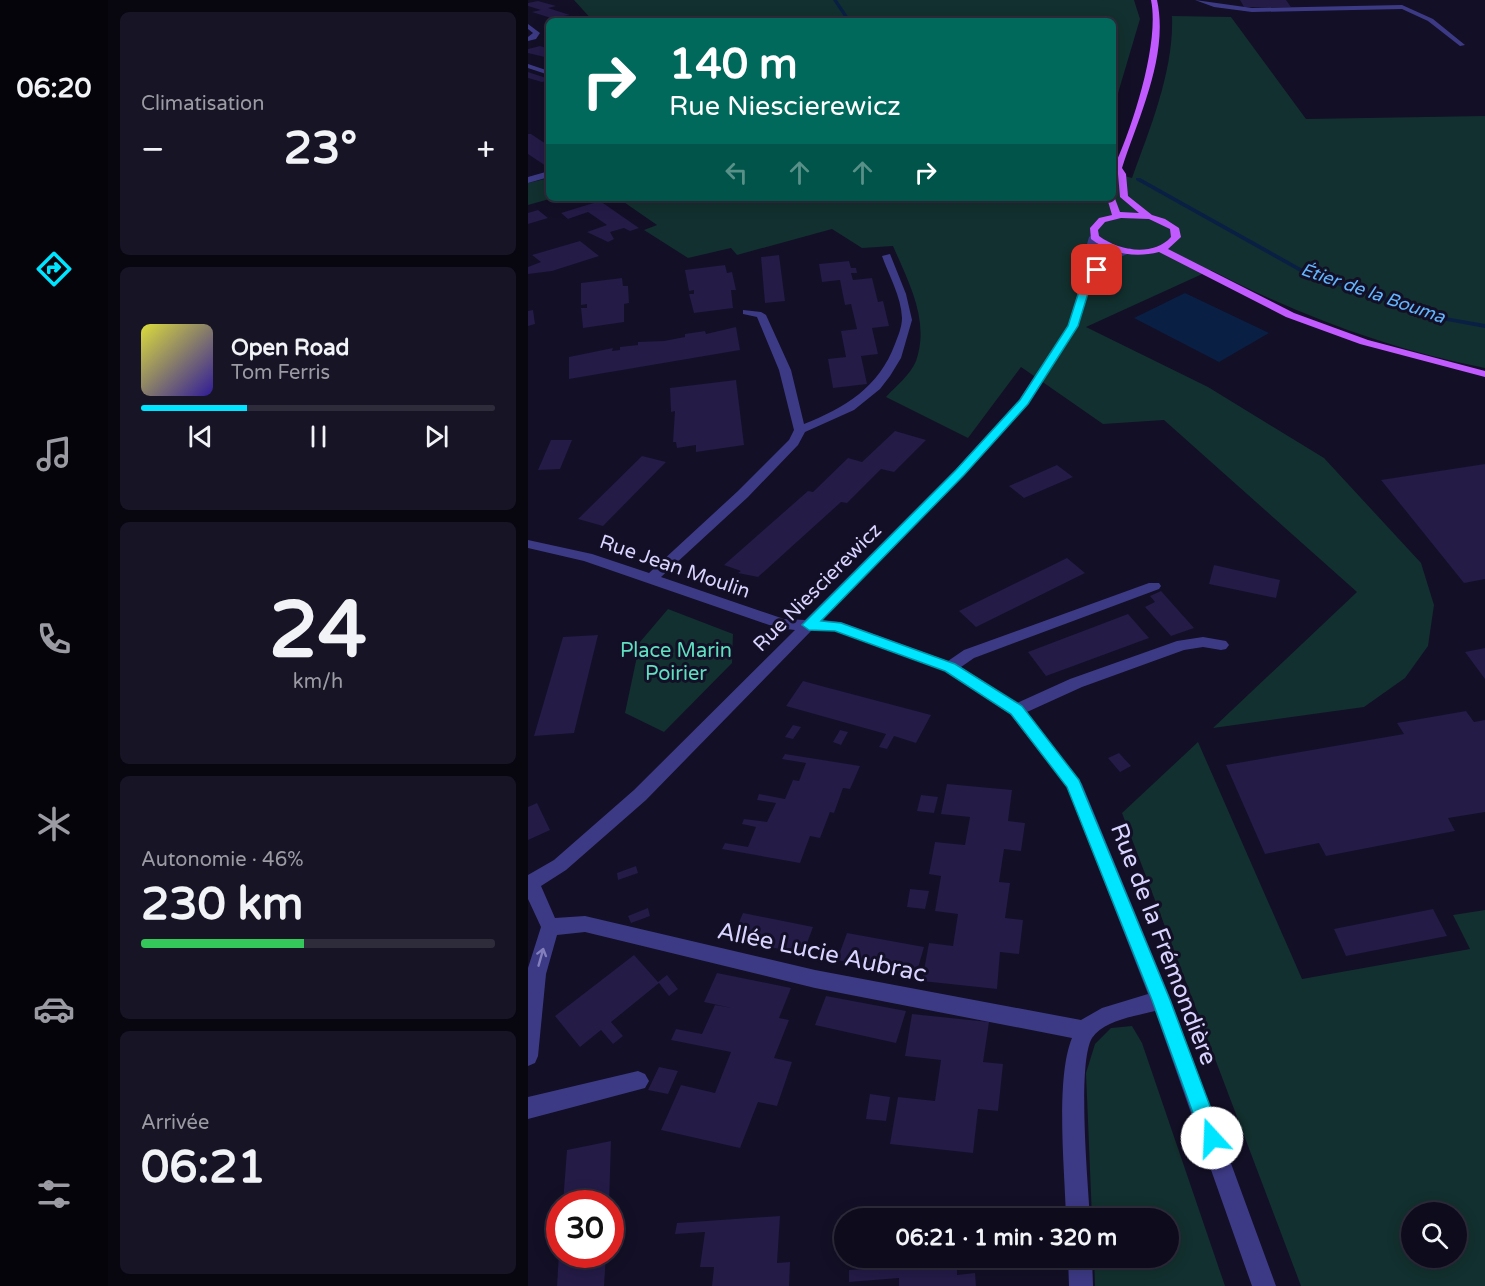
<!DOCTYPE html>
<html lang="fr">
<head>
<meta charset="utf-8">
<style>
	:root { --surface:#0e0b1c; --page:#171425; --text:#f1f3f6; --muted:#9b9ba3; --line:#2e2b3b; --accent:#00e5ff }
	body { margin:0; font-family:"Varela Round",sans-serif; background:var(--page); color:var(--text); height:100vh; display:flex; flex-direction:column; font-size:22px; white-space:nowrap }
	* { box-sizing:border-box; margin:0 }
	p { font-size:20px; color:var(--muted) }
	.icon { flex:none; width:33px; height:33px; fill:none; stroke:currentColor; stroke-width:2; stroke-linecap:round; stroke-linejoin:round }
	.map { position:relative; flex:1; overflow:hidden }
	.details { display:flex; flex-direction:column; gap:12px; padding:12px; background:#08060f; width:420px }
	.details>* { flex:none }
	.hud { position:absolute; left:18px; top:18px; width:570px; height:183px; border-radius:9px; box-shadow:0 3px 15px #0003,0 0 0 2px var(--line); background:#00695c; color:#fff; overflow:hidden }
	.controls { position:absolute; left:873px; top:1202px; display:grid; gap:12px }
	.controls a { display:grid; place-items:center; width:66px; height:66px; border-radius:50%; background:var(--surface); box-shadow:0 3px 15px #0003,0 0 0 2px var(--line); font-size:30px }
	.speed { position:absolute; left:18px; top:1190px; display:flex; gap:12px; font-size:30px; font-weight:700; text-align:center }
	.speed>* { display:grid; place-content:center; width:78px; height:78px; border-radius:50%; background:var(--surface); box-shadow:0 3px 15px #0003,0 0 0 2px var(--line); line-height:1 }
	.speed .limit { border:9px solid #d22; background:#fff; color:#111 }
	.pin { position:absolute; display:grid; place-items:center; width:51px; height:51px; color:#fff; margin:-26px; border-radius:12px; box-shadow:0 3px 9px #0006 }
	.me { position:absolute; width:66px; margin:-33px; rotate:340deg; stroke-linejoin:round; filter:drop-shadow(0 0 4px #0008) }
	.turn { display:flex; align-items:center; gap:21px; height:126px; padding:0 24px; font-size:27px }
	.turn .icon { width:78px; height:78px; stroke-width:2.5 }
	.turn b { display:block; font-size:42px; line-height:51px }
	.lanes { display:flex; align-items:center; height:57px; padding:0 24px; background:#0003; justify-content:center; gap:30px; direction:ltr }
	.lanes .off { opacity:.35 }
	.big { font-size:45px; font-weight:800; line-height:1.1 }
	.details .card { flex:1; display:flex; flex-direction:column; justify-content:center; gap:9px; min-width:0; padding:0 21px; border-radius:9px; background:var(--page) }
	.details .dial { align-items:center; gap:0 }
	.dial b { font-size:78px; line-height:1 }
	.song { display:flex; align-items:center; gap:18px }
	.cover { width:72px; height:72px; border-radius:9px; background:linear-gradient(135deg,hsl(60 70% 55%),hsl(250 70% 35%)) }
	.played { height:6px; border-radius:3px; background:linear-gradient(90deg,var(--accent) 30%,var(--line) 30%) }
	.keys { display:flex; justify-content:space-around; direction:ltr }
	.heat { display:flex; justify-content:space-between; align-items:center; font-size:33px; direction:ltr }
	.charge { height:9px; border-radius:4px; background:linear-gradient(90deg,#34c759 46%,var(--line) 0) }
	.trip { position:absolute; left:306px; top:1208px; width:345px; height:60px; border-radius:30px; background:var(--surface); box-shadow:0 3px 15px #0003,0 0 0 2px var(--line); font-weight:800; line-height:60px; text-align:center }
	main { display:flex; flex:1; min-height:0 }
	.tabs { display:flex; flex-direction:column; width:108px; justify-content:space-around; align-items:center; background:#06040b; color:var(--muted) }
	.tabs .icon { width:42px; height:42px }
	.tabs .active { color:var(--accent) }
	.tabs b { font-size:27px; color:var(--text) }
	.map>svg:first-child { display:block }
</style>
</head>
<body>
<main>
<nav class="tabs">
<b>06:20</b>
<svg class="icon active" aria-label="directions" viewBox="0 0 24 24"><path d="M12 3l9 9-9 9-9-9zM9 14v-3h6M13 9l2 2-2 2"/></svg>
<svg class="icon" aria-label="music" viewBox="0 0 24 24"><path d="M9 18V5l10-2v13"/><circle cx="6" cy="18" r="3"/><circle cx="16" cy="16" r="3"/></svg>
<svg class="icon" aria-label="phone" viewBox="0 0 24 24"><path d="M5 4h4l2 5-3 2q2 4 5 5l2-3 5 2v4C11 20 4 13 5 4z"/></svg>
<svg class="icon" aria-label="climate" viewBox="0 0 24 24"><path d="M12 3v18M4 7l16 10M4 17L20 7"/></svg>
<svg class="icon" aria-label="car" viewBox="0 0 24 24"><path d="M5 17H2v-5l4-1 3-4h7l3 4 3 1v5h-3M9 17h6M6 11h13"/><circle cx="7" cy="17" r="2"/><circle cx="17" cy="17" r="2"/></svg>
<svg class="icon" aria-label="filters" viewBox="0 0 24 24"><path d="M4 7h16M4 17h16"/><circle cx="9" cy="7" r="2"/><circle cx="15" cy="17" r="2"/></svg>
</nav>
<section class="details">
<div class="card"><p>Climatisation</p>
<div class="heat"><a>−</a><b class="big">23°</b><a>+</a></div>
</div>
<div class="card">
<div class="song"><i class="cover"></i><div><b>Open Road</b><p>Tom Ferris</p></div></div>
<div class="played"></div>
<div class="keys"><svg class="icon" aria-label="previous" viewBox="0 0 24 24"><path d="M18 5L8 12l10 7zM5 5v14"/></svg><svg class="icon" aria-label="pause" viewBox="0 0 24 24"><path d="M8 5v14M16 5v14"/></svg><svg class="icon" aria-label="next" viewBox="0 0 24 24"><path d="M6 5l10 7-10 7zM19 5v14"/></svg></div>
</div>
<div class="card dial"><b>24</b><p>km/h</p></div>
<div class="card"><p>Autonomie · 46%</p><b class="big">230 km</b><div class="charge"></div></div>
<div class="card"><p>Arrivée</p><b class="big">06:21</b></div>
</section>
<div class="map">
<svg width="957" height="1286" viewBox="0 0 957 1286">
	<rect width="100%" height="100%" fill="#130f26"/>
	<path fill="#12302f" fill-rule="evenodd" d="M 46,0 L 606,0 L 612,19 L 585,110 L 585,21 L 65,21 Z
		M 644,16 L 703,17 L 778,119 L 957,116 L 957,368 C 860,349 770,315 683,270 L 558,327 L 680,387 L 796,458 L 893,563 L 906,605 L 900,646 L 877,678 L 836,707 L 685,728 L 829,592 L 636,420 L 575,424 L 493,367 L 440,438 L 358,397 C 367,387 383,374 388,361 C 402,321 381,283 365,246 L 334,248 L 304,229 L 209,255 L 203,248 L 160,258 L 116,230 L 129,225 L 90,198 L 585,198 L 585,173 L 604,178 C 622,128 646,71 644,16 Z
		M 21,178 L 21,198 L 25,198 L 0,205 L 0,183 Z
		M 140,609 L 205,634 L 204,663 L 136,732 L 97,713 L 112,642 Z
		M 670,742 L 774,979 L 942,949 L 925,915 L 957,910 L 957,1286 L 773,1286 L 594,813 ZM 884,1212 L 928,1212 L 928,1257 L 884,1257 Z
		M 604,1026 L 614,1043 L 697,1286 L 567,1286 L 566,1257 L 640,1257 L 640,1218 L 564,1218 L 558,1073 L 567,1044 L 583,1028 Z"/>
	<path fill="#0a1f44" d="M 657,293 L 741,333 L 691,362 L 606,318 Z"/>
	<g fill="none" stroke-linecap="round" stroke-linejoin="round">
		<path fill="#0a1f44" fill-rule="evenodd" d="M 305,0 L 309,0 L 323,21 L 319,21 Z
			M 608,178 L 612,178 L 780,272 L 917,317 L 957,324 L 957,328 L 914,320 L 776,274 L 608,180 Z"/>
	</g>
	<path fill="#241b47" d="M 712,0 L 758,0 L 763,7 L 716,7 Z
		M 10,1 L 28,6 L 20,8 L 42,15 L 35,16 L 50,21 L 21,21 L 26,19 L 4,12 L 13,10 L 0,6 L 0,3 Z
		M 12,46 L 21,49 L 21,58 L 0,53 L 0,49 Z
		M 0,72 L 21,79 L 21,80 L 14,82 L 0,78 Z
		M 0,134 L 3,134 L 21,146 L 21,165 L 18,166 L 0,154 Z
		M 72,201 L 111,228 L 102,231 L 96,228 L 82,232 L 86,239 L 80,242 L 59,232 L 79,225 L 60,212 L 40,219 L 33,213 Z
		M 10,210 L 20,218 L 0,224 L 0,213 Z
		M 52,241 L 71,256 L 24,271 L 0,274 L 0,267 L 13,262 L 4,255 Z
		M 251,255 L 257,301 L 237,303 L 233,257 Z
		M 321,261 L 323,268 L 328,268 L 329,273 L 323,273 L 325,280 L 344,278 L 350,302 L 355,301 L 361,326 L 344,328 L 350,354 L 333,356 L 339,384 L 305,388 L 300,359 L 318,357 L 313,331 L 329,329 L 323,304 L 317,305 L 312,280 L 294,282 L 291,264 Z
		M 197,265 L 199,273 L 204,272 L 208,290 L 203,290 L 205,308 L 166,313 L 161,294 L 166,294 L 166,290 L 161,291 L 157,270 Z
		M 94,278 L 95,286 L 100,286 L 101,303 L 96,304 L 96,322 L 55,328 L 53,308 L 59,308 L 59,304 L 53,305 L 53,283 Z
		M 5,310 L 7,324 L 0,326 L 0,311 Z
		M 208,327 L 212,350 L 41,379 L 41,357 L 85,348 L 84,351 L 92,350 L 92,347 L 110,345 L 110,342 L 136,341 L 157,337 L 157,334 L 177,331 L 178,334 Z
		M 208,380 L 216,445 L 168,452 L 168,445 L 149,448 L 148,442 L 145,442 L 147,411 L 143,412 L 142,388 Z
		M 367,431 L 398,440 L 366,472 L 353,469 L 319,503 L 313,502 L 230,577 L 210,573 L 213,571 L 196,565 L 280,491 L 285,492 L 320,458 L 334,462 Z
		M 23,440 L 44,440 L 32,469 L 10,470 Z
		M 114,456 L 138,462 L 75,526 L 50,519 Z
		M 957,464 L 957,579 L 936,583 L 853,480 Z
		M 529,465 L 545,477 L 496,498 L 481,486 Z
		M 539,558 L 557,573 L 448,627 L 431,611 Z
		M 686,565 L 752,580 L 748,598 L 681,584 Z
		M 633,591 L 666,628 L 643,636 L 617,607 L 627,602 L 622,596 Z
		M 600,614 L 621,638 L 518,676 L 500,652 Z
		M 70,635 L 46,733 L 6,736 L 35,637 Z
		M 957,648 L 957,679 L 937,652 Z
		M 275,681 L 297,687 L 403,715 L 388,743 L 366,736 L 359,749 L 351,747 L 358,734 L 258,706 Z
		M 938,711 L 946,722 L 957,720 L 957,812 L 920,818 L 927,831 L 798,856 L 791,843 L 737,854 L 698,765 L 876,734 L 869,723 Z
		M 265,725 L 273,727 L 265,739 L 257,737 Z
		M 312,730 L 320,732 L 313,745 L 305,742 Z
		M 591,753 L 603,766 L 592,772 L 580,758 Z
		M 257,754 L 332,766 L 322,789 L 315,788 L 306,813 L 302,812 L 292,838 L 282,836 L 272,863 L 194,849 L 197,843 L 220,847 L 228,827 L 214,824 L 216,819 L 239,822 L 248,803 L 229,800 L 231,794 L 257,799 L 265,780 L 271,781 L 278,763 L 254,759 Z
		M 419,784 L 484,790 L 480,821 L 497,823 L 493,851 L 476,849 L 471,882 L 482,883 L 477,918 L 495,920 L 491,954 L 472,952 L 469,989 L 394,981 L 401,943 L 425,946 L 430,914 L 407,911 L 413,876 L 401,874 L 407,842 L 437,845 L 442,817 L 413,814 Z
		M 393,795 L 410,797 L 406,813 L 389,811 Z
		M 9,803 L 22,830 L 0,840 L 0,807 Z
		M 108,866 L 110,873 L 90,880 L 89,873 Z
		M 382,889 L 401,891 L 397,909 L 379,907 Z
		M 120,908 L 122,916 L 103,923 L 100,916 Z
		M 905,909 L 919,936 L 818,956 L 806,929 Z
		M 215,913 L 285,927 L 275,954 L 204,939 Z
		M 319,933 L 396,947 L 388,975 L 309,960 Z
		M 106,955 L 130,982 L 139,975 L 150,989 L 141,996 L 131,983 L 83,1022 L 95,1036 L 85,1044 L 73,1030 L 52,1047 L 27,1016 Z
		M 189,973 L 263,988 L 251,1018 L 261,1020 L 246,1058 L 264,1062 L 249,1106 L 230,1102 L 212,1148 L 133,1130 L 153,1085 L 187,1093 L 203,1052 L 143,1040 L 148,1029 L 174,1034 L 187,1005 L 204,1008 L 176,1002 Z
		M 298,996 L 378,1011 L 368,1043 L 287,1025 Z
		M 384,1014 L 461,1022 L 455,1062 L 475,1064 L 470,1111 L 450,1109 L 445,1153 L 362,1144 L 370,1097 L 407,1101 L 413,1060 L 377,1056 Z
		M 131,1067 L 150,1071 L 140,1094 L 120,1090 Z
		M 342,1094 L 362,1097 L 358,1121 L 338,1119 Z
		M 83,1141 L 81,1203 L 35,1203 L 39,1150 Z
		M 252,1216 L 249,1263 L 262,1262 L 261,1286 L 184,1286 L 186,1267 L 172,1267 L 177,1232 L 147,1234 L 149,1223 Z
		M 31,1254 L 78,1254 L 76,1286 L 29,1286 Z
		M 354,1257 L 429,1257 L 429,1275 L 447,1273 L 448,1286 L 371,1286 L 371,1278 L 321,1282 L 321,1270 L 354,1268 Z"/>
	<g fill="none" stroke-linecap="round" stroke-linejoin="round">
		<path fill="#3d3a85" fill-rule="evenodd" d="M 667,0 L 724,8 L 874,5 L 905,19 L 937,45 L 932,46 L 900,21 L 874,9 L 724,12 L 686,7 Z
			M 0,24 L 12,33 L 8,39 L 0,41 L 0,37 L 5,33 L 0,29 Z
			M 0,64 L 21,71 L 21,75 L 0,68 Z
			M 21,171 L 21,177 L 0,183 L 0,177 Z
			M 566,234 L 571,237 L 564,268 L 576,257 L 602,248 L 607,251 L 582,261 L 564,280 L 550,325 L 500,404 L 436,475 L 294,620 L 313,622 L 420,661 L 436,650 L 621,583 L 631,583 L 633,586 L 631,589 L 446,658 L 433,667 L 489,703 L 542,679 L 649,641 L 675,637 L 698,641 L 701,645 L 698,649 L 693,650 L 675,647 L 656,650 L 554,687 L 499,712 L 554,784 L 643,1000 L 748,1286 L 724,1286 L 627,1011 C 608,1016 576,1020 564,1038 C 549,1063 560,1184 562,1218 L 538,1218 C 537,1172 527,1079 544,1038 L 287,988 L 57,932 L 29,935 L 18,974 L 10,1056 L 7,1063 L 0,1066 L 0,968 L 13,927 L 0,899 L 0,875 L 26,860 L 106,790 L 267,630 L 250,628 L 56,561 L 0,548 L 0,540 L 64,554 L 121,573 L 210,491 L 261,440 L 266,430 L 251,370 L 229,317 L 215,314 L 215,310 L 233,312 L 238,315 L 263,370 L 276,424 C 317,408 351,387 367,344 C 370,336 374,327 374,318 C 373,296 361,276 354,256 L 362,254 L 378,294 L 384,320 L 373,358 L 362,376 L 352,389 L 326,410 L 277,432 L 270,445 L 220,497 L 133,577 L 256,619 L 277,620 L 428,469 L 491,400 L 540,325 L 554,279 L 555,258 L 561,237 ZM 284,630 L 307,631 L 417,671 L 482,714 L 539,787 L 620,994 L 574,1008 L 553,1020 L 287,970 L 57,916 L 27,918 L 13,886 L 38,870 L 118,800 Z
			M 110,1071 L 117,1074 L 121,1081 L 117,1088 L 0,1119 L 0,1097 Z
			M 540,1257 L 564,1257 L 565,1286 L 541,1286 Z"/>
		<path fill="#c25bff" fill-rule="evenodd" d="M 623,0 L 629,0 C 641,55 611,116 594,168 L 598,174 L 600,196 L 624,215 L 637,219 L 651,228 L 653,237 L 640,249 L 766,313 L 840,340 L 957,371 L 957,377 L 832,344 L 758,317 L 631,252 C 607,258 583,254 563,239 L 562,228 L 571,218 L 584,215 L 579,198 L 586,196 L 592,212 L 611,213 L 592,197 L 590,174 L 585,177 L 585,169 C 604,129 632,43 623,0 ZM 593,218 L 621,219 L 642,229 L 643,237 C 625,257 591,251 571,236 L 570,230 L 577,222 Z"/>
	</g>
	<defs><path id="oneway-shaft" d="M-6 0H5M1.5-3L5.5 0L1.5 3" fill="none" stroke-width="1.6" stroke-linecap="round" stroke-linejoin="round" transform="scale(1.5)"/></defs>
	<use stroke="#837fbc" href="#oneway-shaft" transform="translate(13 957) rotate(-74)"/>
	<path fill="#00e5ff" stroke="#0095a6" stroke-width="1.5" d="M 566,268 L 574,270 L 564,280 L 550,326 L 500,404 L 436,475 L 293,621 L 313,623 L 427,664 L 494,706 L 551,780 L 642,1000 L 694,1138 L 691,1145 L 684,1148 L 677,1145 L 674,1138 L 624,1000 L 539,787 L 483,714 L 417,671 L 307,631 L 281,630 L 274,625 L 428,470 L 492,400 L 540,326 L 555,279 Z"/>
	<g text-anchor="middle" stroke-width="6" stroke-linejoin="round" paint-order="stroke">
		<g font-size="18" font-style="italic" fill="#62b6ff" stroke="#130f26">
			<text transform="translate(845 293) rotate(19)" y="6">Étier de la Bouma</text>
		</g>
		<g font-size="20" fill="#d9d4ff" stroke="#130f26">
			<text transform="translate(147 566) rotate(19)" y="7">Rue Jean Moulin</text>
			<text transform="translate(289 587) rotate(-45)" y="7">Rue Niescierewicz</text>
		</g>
		<g font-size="20" fill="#5fe0c0" stroke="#130f26">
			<text x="148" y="657">Place Marin<tspan x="148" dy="23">Poirier</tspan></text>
		</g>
		<g font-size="24" fill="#d9d4ff" stroke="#130f26">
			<text transform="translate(636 944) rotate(69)" y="8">Rue de la Frémondière</text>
			<text transform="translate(294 952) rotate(12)" y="8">Allée Lucie Aubrac</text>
		</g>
	</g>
</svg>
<div class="controls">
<a><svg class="icon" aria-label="search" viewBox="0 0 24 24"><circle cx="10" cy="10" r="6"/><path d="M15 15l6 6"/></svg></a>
</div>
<div class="speed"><div class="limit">30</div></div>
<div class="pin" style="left:569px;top:270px;background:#d93025"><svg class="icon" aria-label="arrive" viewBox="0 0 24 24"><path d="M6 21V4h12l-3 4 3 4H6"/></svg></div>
<svg class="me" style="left:684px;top:1138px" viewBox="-20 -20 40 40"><circle r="19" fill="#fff"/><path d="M0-13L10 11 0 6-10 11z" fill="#00e5ff"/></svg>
<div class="trip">06:21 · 1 min · 320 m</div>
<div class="hud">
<div class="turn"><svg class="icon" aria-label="right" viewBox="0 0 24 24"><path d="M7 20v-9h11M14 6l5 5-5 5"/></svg><div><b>140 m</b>Rue Niescierewicz</div></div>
<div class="lanes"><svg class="icon off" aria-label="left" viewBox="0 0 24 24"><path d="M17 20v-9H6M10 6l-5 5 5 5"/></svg><svg class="icon off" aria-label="ahead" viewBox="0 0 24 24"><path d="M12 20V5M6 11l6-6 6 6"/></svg><svg class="icon off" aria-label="ahead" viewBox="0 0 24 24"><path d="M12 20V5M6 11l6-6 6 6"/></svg><svg class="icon" aria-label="right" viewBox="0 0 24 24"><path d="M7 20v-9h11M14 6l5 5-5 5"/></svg></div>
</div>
</div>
</main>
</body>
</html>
